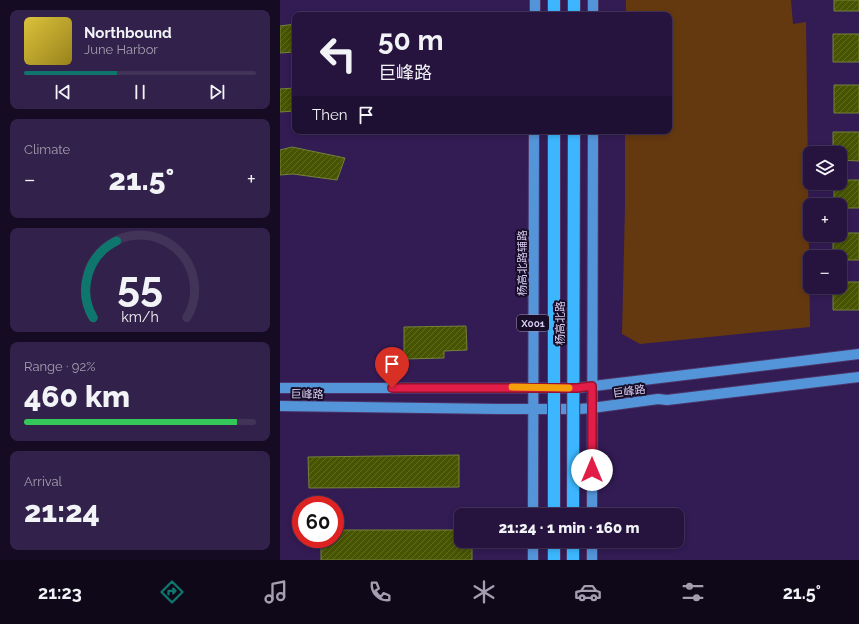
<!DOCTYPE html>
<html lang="en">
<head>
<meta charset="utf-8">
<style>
	:root { --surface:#26143f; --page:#32214a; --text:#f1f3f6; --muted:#a49eb0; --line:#423359; --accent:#0f766e }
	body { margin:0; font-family:Raleway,"Noto Sans SC",sans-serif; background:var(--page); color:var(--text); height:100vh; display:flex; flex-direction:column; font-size:15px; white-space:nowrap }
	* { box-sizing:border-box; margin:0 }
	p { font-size:13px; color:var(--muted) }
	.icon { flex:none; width:22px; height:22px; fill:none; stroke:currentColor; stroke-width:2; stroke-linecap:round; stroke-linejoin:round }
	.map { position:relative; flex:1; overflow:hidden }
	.panel { display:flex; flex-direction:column; gap:10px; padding:10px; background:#150b23; width:280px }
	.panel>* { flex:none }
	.banner { position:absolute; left:12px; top:12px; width:380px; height:122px; border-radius:8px; box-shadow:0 2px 6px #0003,0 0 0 1px var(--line); background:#26143f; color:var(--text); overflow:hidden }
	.fabs { position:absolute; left:523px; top:146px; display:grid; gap:8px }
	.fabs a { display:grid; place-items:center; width:44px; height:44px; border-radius:8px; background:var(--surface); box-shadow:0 2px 6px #0003,0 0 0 1px var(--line); font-size:20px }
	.speed { position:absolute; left:12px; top:496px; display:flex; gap:8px; font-size:20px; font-weight:700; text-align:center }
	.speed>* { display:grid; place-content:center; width:52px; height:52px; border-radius:50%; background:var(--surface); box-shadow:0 2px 6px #0003,0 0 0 1px var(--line); line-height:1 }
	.speed .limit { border:6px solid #d22; background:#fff; color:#111 }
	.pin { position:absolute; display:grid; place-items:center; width:34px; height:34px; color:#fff; margin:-41px -17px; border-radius:50% 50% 50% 0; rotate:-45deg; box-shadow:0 0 4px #0007 }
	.pin .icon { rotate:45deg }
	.me { position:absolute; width:44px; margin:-22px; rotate:0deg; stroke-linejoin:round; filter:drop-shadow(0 0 3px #0008) }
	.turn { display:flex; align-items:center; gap:14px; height:84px; padding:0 20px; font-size:18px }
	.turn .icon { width:52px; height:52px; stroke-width:2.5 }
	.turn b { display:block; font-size:28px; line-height:34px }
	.then { display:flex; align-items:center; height:38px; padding:0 20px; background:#0003; gap:8px; font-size:15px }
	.big { font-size:30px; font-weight:800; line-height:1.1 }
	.panel .tile { flex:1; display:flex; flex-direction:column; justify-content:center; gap:6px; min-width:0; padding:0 14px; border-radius:8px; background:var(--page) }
	.panel .dial { align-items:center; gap:0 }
	.dial svg { height:104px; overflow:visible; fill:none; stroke:var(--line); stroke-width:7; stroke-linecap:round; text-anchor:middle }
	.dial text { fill:var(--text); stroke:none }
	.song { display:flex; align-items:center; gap:12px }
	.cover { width:48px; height:48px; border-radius:6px; background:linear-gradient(135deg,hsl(50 70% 55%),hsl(50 70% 35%)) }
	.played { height:4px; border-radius:2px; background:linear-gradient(90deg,var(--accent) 40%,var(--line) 40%) }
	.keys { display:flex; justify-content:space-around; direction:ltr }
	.heat { display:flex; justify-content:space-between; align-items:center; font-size:22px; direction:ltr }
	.charge { height:6px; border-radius:3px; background:linear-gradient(90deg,#34c759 92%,var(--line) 0) }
	.trip { position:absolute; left:174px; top:508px; width:230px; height:40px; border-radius:8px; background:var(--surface); box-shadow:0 2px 6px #0003,0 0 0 1px var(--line); font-weight:800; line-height:40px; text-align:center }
	.tab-bar { display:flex; height:64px; justify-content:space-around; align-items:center; background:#0f0819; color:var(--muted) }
	.tab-bar .icon { width:28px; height:28px }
	.tab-bar .on { color:var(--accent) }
	.tab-bar b { font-size:18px; color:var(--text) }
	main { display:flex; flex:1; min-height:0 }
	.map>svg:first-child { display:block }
</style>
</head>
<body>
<main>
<section class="panel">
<div class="tile">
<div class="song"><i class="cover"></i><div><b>Northbound</b><p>June Harbor</p></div></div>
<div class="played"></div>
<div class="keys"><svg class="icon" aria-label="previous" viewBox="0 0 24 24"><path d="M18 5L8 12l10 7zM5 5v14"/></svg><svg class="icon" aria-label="pause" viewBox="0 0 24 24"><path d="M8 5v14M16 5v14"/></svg><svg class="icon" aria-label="next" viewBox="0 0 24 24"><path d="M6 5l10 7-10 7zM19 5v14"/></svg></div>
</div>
<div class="tile"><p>Climate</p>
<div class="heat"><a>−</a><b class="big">21.5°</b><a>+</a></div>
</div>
<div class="tile dial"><svg viewBox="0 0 100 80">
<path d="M14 69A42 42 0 1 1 86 69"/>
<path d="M14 69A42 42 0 0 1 32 10" stroke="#0f766e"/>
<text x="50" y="56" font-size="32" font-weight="700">55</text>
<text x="50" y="72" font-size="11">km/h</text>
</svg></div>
<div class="tile"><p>Range · 92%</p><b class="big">460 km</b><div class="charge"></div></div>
<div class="tile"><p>Arrival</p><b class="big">21:24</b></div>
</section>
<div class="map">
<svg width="579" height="560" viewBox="0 0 579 560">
	<defs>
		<pattern id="building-hatch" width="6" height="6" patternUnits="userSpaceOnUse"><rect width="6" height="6" fill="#475400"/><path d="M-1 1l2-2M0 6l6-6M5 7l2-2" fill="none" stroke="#616b26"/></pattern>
	</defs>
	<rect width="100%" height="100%" fill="#331b54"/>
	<path fill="#653910" d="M 346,0 L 511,0 L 513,24 L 526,22 L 530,327 L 360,344 L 342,334 L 345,207 L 345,131 L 389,131 L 389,15 L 346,15 Z"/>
	<path fill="url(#building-hatch)" stroke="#74833a" d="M 554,0 L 579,0 L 579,11 L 554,11 Z
		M 15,24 L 15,52 L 0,53 L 0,26 Z
		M 553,34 L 579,34 L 579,62 L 553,62 Z
		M 554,85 L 579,85 L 579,113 L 554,113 Z
		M 15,88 L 15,111 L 0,112 L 0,89 Z
		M 553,132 L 579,132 L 579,161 L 560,160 L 560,153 L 553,153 Z
		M 12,147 L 65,158 L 57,180 L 13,174 L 0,175 L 0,150 Z
		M 560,180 L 579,180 L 579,208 L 560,208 L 560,205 L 554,205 L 554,183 L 560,183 Z
		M 560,233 L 579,233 L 579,260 L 560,260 L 560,257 L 553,257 L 553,235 L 560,235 Z
		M 560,282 L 579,282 L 579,310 L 553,310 L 553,287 L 560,287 Z
		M 186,326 L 187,350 L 164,351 L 164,358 L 124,359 L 124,327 Z
		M 179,455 L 179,487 L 29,488 L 28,457 Z
		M 55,530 L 181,530 L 181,541 L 192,541 L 192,560 L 41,560 L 41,539 L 55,539 Z"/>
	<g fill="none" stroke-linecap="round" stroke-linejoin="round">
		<g stroke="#4c3568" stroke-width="12">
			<path id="major" d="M 255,15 L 255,0
				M 313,15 L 313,0
				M 0,388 L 297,388 L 579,354
				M 0,406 L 219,409 L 299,409 L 312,408 L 378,399 L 387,400 L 579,377
				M 253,515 L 254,131
				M 312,515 L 313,131
				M 253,541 L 253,560
				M 312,560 L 312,541"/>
		</g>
		<g stroke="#4c3568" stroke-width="14">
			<path id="highway" d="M 274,15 L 274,0
				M 294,15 L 294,0
				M 274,560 L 274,541
				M 293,560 L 293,541"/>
		</g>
		<use href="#major" stroke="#5495da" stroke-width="10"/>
		<use href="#highway" stroke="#3cb7ff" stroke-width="12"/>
		<g stroke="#4c3568" stroke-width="14" stroke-linecap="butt">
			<path id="highway-bridge" d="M 274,515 L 274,131
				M 293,515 L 294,131"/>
		</g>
		<use href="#highway-bridge" stroke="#3cb7ff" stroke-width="12"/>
	</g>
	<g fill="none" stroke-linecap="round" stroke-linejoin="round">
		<g stroke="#92132f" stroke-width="10">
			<path id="route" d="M 112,388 L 297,388 L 312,386 L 312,470"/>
		</g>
		<use href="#route" stroke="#e11d48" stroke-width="7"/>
		<path stroke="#f59e0b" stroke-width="7" d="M 232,387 L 289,388"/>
	</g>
	<g text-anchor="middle" stroke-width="4" stroke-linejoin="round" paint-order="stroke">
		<rect fill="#170d26" stroke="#9e93b4" stroke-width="1" x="237" y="315" width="32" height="16" rx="3"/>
		<g font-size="10" font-weight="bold" fill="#d8cdf1">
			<text x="253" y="327">X001</text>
		</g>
		<g font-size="11" fill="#d8cdf1" stroke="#170d26">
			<text transform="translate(242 263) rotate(-90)" y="4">杨高北路辅路</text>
			<text transform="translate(280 323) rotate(-90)" y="4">杨高北路</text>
			<text transform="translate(349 391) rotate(-8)" y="4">巨峰路</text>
			<text transform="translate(27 394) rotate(1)" y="4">巨峰路</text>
		</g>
	</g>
</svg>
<div class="fabs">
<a><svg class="icon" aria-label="layers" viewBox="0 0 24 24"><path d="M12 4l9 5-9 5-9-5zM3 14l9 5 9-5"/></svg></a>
<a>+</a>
<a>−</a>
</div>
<div class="speed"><div class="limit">60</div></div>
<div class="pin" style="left:112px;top:388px;background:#d93025"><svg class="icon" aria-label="arrive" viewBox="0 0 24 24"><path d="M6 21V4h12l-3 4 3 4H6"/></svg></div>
<svg class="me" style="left:312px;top:470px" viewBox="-20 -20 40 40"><circle r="19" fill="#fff"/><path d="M0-13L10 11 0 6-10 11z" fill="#e11d48"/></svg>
<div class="trip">21:24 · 1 min · 160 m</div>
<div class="banner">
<div class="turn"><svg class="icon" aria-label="left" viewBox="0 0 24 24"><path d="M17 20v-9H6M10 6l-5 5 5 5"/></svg><div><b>50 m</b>巨峰路</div></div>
<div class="then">Then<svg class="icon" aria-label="arrive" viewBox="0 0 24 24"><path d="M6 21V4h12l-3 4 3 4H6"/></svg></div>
</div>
</div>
</main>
<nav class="tab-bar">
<b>21:23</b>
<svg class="icon on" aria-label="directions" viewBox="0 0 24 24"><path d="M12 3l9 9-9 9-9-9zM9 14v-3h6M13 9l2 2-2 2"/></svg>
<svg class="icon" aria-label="music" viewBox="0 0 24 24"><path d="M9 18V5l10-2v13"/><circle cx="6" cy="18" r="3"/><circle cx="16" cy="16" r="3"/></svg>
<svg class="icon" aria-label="phone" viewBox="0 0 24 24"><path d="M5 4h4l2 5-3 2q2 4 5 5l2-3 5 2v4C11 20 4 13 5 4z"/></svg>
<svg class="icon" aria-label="climate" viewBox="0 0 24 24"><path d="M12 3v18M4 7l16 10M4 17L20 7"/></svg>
<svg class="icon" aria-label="car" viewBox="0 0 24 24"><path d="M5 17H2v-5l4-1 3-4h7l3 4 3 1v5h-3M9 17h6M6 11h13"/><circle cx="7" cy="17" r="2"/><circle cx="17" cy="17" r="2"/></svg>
<svg class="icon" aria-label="filters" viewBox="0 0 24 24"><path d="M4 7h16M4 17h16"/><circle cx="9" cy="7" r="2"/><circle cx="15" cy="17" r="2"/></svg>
<b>21.5°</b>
</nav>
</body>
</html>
